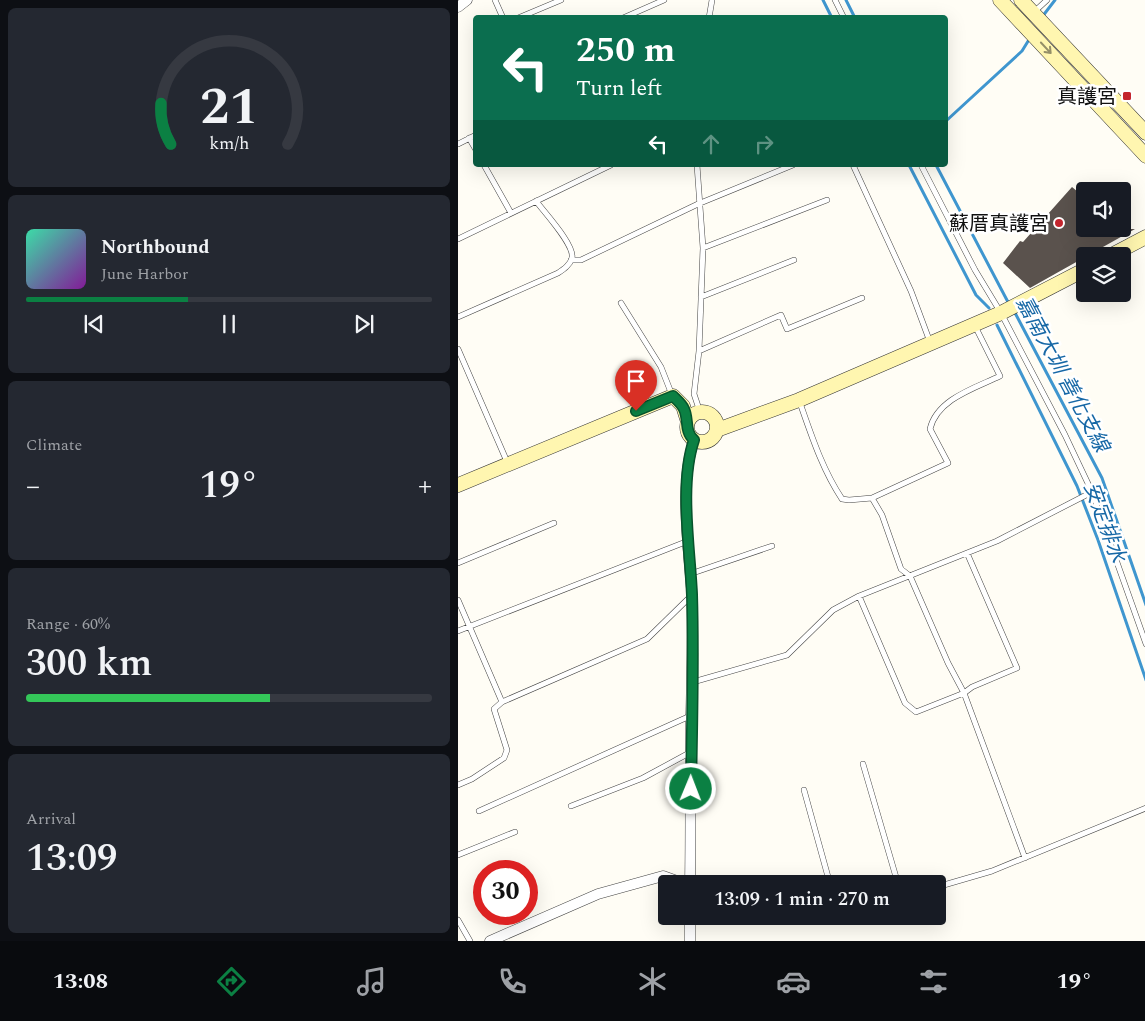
<!DOCTYPE html>
<html lang="en">
<head>
<meta charset="utf-8">
<style>
	:root { --surface:#171b24; --page:#242831; --text:#f1f3f6; --muted:#9ea1a6; --line:#363941; --accent:#0b8043 }
	body { margin:0; font-family:Spectral,"Noto Sans TC",serif; background:var(--page); color:var(--text); height:100vh; display:flex; flex-direction:column; font-size:19px; white-space:nowrap }
	* { box-sizing:border-box; margin:0 }
	p { font-size:16px; color:var(--muted) }
	.icon { flex:none; width:28px; height:28px; fill:none; stroke:currentColor; stroke-width:2; stroke-linecap:round; stroke-linejoin:round }
	.map { position:relative; flex:1; overflow:hidden }
	.sheet { display:flex; flex-direction:column; gap:8px; padding:8px; background:#0d0f14; width:458px }
	.sheet>* { flex:none }
	.top-card { position:absolute; left:15px; top:15px; width:475px; height:152px; border-radius:5px; box-shadow:0 5px 20px #0002; background:#0b6e4f; color:#fff; overflow:hidden }
	.fabs { position:absolute; left:618px; top:182px; display:grid; gap:10px }
	.fabs a { display:grid; place-items:center; width:55px; height:55px; border-radius:5px; background:var(--surface); box-shadow:0 5px 20px #0002; font-size:25px }
	.speed { position:absolute; left:15px; top:860px; display:flex; gap:10px; font-size:25px; font-weight:700; text-align:center }
	.speed>* { display:grid; place-content:center; width:65px; height:65px; border-radius:50%; background:var(--surface); box-shadow:0 5px 20px #0002; line-height:1 }
	.speed .limit { border:8px solid #d22; background:#fff; color:#111 }
	.pin { position:absolute; display:grid; place-items:center; width:42px; height:42px; color:#fff; margin:-51px -21px; border-radius:50% 50% 50% 0; rotate:-45deg; box-shadow:0 0 5px #0007 }
	.pin .icon { rotate:45deg }
	.me { position:absolute; width:55px; margin:-28px; rotate:1deg; stroke-linejoin:round; filter:drop-shadow(0 0 4px #0008) }
	.turn { display:flex; align-items:center; gap:18px; height:105px; padding:0 20px; font-size:22px }
	.turn .icon { width:65px; height:65px; stroke-width:2.5 }
	.turn b { display:block; font-size:35px; line-height:42px }
	.lanes { display:flex; align-items:center; height:48px; padding:0 20px; background:#0003; justify-content:center; gap:25px; direction:ltr }
	.lanes .off { opacity:.35 }
	.big { font-size:38px; font-weight:600; line-height:1.1 }
	.sheet .tile { flex:1; display:flex; flex-direction:column; justify-content:center; gap:8px; min-width:0; padding:0 18px; border-radius:8px; background:var(--page) }
	.sheet .dial { align-items:center; gap:0 }
	.dial svg { height:130px; overflow:visible; fill:none; stroke:var(--line); stroke-width:7; stroke-linecap:round; text-anchor:middle }
	.dial text { fill:var(--text); stroke:none }
	.song { display:flex; align-items:center; gap:15px }
	.cover { width:60px; height:60px; border-radius:8px; background:linear-gradient(135deg,hsl(160 70% 55%),hsl(290 70% 35%)) }
	.played { height:5px; border-radius:2px; background:linear-gradient(90deg,var(--accent) 40%,var(--line) 40%) }
	.keys { display:flex; justify-content:space-around; direction:ltr }
	.heat { display:flex; justify-content:space-between; align-items:center; font-size:28px; direction:ltr }
	.charge { height:8px; border-radius:4px; background:linear-gradient(90deg,#34c759 60%,var(--line) 0) }
	.trip { position:absolute; left:200px; top:875px; width:288px; height:50px; border-radius:5px; background:var(--surface); box-shadow:0 5px 20px #0002; font-weight:600; line-height:50px; text-align:center }
	.tab-bar { display:flex; height:80px; justify-content:space-around; align-items:center; background:#090b0e; color:var(--muted) }
	.tab-bar .icon { width:35px; height:35px }
	.tab-bar .selected { color:var(--accent) }
	.tab-bar b { font-size:22px; color:var(--text) }
	main { display:flex; flex:1; min-height:0 }
	.map>svg:first-child { display:block }
</style>
</head>
<body>
<main>
<section class="sheet">
<div class="tile dial"><svg viewBox="0 0 100 80">
<path d="M14 69A42 42 0 1 1 86 69"/>
<path d="M14 69A42 42 0 0 1 8 44" stroke="#0b8043"/>
<text x="50" y="56" font-size="32" font-weight="700">21</text>
<text x="50" y="72" font-size="11">km/h</text>
</svg></div>
<div class="tile">
<div class="song"><i class="cover"></i><div><b>Northbound</b><p>June Harbor</p></div></div>
<div class="played"></div>
<div class="keys"><svg class="icon" aria-label="previous" viewBox="0 0 24 24"><path d="M18 5L8 12l10 7zM5 5v14"/></svg><svg class="icon" aria-label="pause" viewBox="0 0 24 24"><path d="M8 5v14M16 5v14"/></svg><svg class="icon" aria-label="next" viewBox="0 0 24 24"><path d="M6 5l10 7-10 7zM19 5v14"/></svg></div>
</div>
<div class="tile"><p>Climate</p>
<div class="heat"><a>−</a><b class="big">19°</b><a>+</a></div>
</div>
<div class="tile"><p>Range · 60%</p><b class="big">300 km</b><div class="charge"></div></div>
<div class="tile"><p>Arrival</p><b class="big">13:09</b></div>
</section>
<div class="map">
<svg width="688" height="941" viewBox="0 0 688 941">
	<rect width="100%" height="100%" fill="#fffdf5"/>
	<g fill="none" stroke-linecap="round" stroke-linejoin="round">
		<path stroke="#3f96cf" stroke-width="3" d="M 365,0 L 374,18
			M 388,0 L 397,18
			M 584,17 L 597,0
			M 488,121 L 564,51 L 572,38
			M 451,165 L 518,295 L 531,308
			M 478,165 L 551,304
			M 556,311 L 644,478 L 688,605
			M 539,325 L 619,486 L 640,540 L 688,680"/>
	</g>
	<path fill="#5a524d" d="M 614,187 L 626,197 L 626,229 L 677,229 L 572,288 L 545,263 L 562,241 L 565,242 Z"/>
	<g fill="none" stroke-linecap="round" stroke-linejoin="round">
		<g stroke="#444" stroke-width="6">
			<path id="lane" d="M 37,0 L 45,18
				M 377,0 L 386,18
				M 576,12 L 589,0
				M 60,18 L 103,0
				M 165,18 L 206,0
				M 251,18 L 254,0
				M 11,138 L 18,150
				M 0,144 L 18,135
				M 26,165 L 53,213
				M 239,165 L 245,248 L 241,351 L 236,394 L 242,412
				M 395,165 L 453,291 L 472,342
				M 463,165 L 517,270 L 543,313 L 607,435 L 634,492 L 688,644
				M 0,239 L 153,165
				M 245,248 L 369,200
				M 113,260 L 123,260 L 240,204 L 335,165
				M 243,297 L 336,260
				M 163,303 L 203,367 L 214,395
				M 0,317 L 100,273 C 106,269 112,265 114,258 C 117,245 86,212 78,201
				M 0,349 L 50,464
				M 241,351 L 323,315 L 329,329 L 404,298
				M 341,400 C 353,434 364,469 384,499 L 391,500 L 414,498 L 424,515 L 443,569 L 452,576 L 490,663 L 506,693 L 567,858
				M 414,498 L 490,463 L 472,429 C 479,399 517,388 542,376 L 517,326
				M 0,563 L 96,523
				M 232,574 L 314,546
				M 401,596 L 447,703 L 458,712 L 506,693 L 514,687 L 559,668 L 509,553
				M 0,600 L 44,702
				M 0,631 L 230,541
				M 235,682 L 329,655 L 375,610 L 401,596 L 539,541 L 634,492
				M 405,764 L 440,884
				M 0,785 L 14,779 L 46,758 L 49,750 L 36,709 L 44,702 L 189,639 L 234,595
				M 346,790 L 372,884
				M 113,806 L 185,778 L 233,752
				M 21,811 L 232,716
				M 0,855 L 57,832
				M 479,887 L 534,871 L 688,808
				M 0,920 L 12,941"/>
		</g>
		<g stroke="#444" stroke-width="11">
			<path id="street" d="M 0,7 L 9,0
				M 232,884 C 233,828 232,772 233,716 C 234,676 235,635 234,595 C 231,548 221,484 236,440
				M 232,916 L 232,941
				M 32,941 L 140,894 L 205,876 L 227,884"/>
		</g>
		<g stroke="#333" stroke-width="15">
			<path id="secondary" d="M 542,0 L 688,156
				M 563,0 L 688,133
				M 652,256 L 688,237
				M229 427a15 15 0 1 1 30 0a15 15 0 1 1-30 0Z
				M 259,430 L 341,400 L 543,313 L 626,270
				M 0,485 L 215,396 L 225,406 L 230,422"/>
		</g>
		<use href="#lane" stroke="#fff" stroke-width="5"/>
		<use href="#street" stroke="#fff" stroke-width="10"/>
		<use href="#secondary" stroke="#fff6b0" stroke-width="14"/>
	</g>
	<defs><path id="oneway-shaft" d="M-6 0H5M1.5-3L5.5 0L1.5 3" fill="none" stroke-width="1.6" stroke-linecap="round" stroke-linejoin="round" transform="scale(1.25)"/></defs>
	<use stroke="#948f68" href="#oneway-shaft" transform="translate(588 48) rotate(47)"/>
	<g fill="none" stroke-linecap="round" stroke-linejoin="round">
		<g stroke="#07532c" stroke-width="12">
			<path id="route" d="M 178,411 L 215,396 C 219,400 224,404 226,409 C 231,419 226,431 236,440 C 221,484 232,548 234,595 C 236,660 234,725 233,789"/>
		</g>
		<use href="#route" stroke="#0b8043" stroke-width="9"/>
	</g>
	<g fill="#c4262e" stroke="#fff" stroke-width="2">
		<rect x="664" y="91" width="10" height="10" rx="2.5"/>
		<circle cx="601" cy="223" r="5"/>
	</g>
	<g text-anchor="middle" stroke-width="5" stroke-linejoin="round" paint-order="stroke">
		<g font-size="20" fill="#111" stroke="#fff" text-anchor="end">
			<text x="659" y="103">真護宮</text>
			<text x="591" y="230">蘇厝真護宮</text>
		</g>
		<g font-size="21" font-style="italic" fill="#1768a6" stroke="#fff">
			<text transform="translate(605 374) rotate(62)" y="7">嘉南大圳 善化支線</text>
			<text transform="translate(647 522) rotate(70)" y="7">安定排水</text>
		</g>
	</g>
</svg>
<div class="fabs">
<a><svg class="icon" aria-label="sound" viewBox="0 0 24 24"><path d="M4 9h4l5-4v14l-5-4H4zM17 9q2 3 0 6"/></svg></a>
<a><svg class="icon" aria-label="layers" viewBox="0 0 24 24"><path d="M12 4l9 5-9 5-9-5zM3 14l9 5 9-5"/></svg></a>
</div>
<div class="speed"><div class="limit">30</div></div>
<div class="pin" style="left:178px;top:411px;background:#d93025"><svg class="icon" aria-label="arrive" viewBox="0 0 24 24"><path d="M6 21V4h12l-3 4 3 4H6"/></svg></div>
<svg class="me" style="left:233px;top:789px" viewBox="-20 -20 40 40"><circle r="17" fill="#0b8043" stroke="#fff" stroke-width="3"/><path d="M0-11L8 9 0 5-8 9z" fill="#fff"/></svg>
<div class="trip">13:09 · 1 min · 270 m</div>
<div class="top-card">
<div class="turn"><svg class="icon" aria-label="left" viewBox="0 0 24 24"><path d="M17 20v-9H6M10 6l-5 5 5 5"/></svg><div><b>250 m</b>Turn left</div></div>
<div class="lanes"><svg class="icon" aria-label="left" viewBox="0 0 24 24"><path d="M17 20v-9H6M10 6l-5 5 5 5"/></svg><svg class="icon off" aria-label="ahead" viewBox="0 0 24 24"><path d="M12 20V5M6 11l6-6 6 6"/></svg><svg class="icon off" aria-label="right" viewBox="0 0 24 24"><path d="M7 20v-9h11M14 6l5 5-5 5"/></svg></div>
</div>
</div>
</main>
<nav class="tab-bar">
<b>13:08</b>
<svg class="icon selected" aria-label="directions" viewBox="0 0 24 24"><path d="M12 3l9 9-9 9-9-9zM9 14v-3h6M13 9l2 2-2 2"/></svg>
<svg class="icon" aria-label="music" viewBox="0 0 24 24"><path d="M9 18V5l10-2v13"/><circle cx="6" cy="18" r="3"/><circle cx="16" cy="16" r="3"/></svg>
<svg class="icon" aria-label="phone" viewBox="0 0 24 24"><path d="M5 4h4l2 5-3 2q2 4 5 5l2-3 5 2v4C11 20 4 13 5 4z"/></svg>
<svg class="icon" aria-label="climate" viewBox="0 0 24 24"><path d="M12 3v18M4 7l16 10M4 17L20 7"/></svg>
<svg class="icon" aria-label="car" viewBox="0 0 24 24"><path d="M5 17H2v-5l4-1 3-4h7l3 4 3 1v5h-3M9 17h6M6 11h13"/><circle cx="7" cy="17" r="2"/><circle cx="17" cy="17" r="2"/></svg>
<svg class="icon" aria-label="filters" viewBox="0 0 24 24"><path d="M4 7h16M4 17h16"/><circle cx="9" cy="7" r="2"/><circle cx="15" cy="17" r="2"/></svg>
<b>19°</b>
</nav>
</body>
</html>
